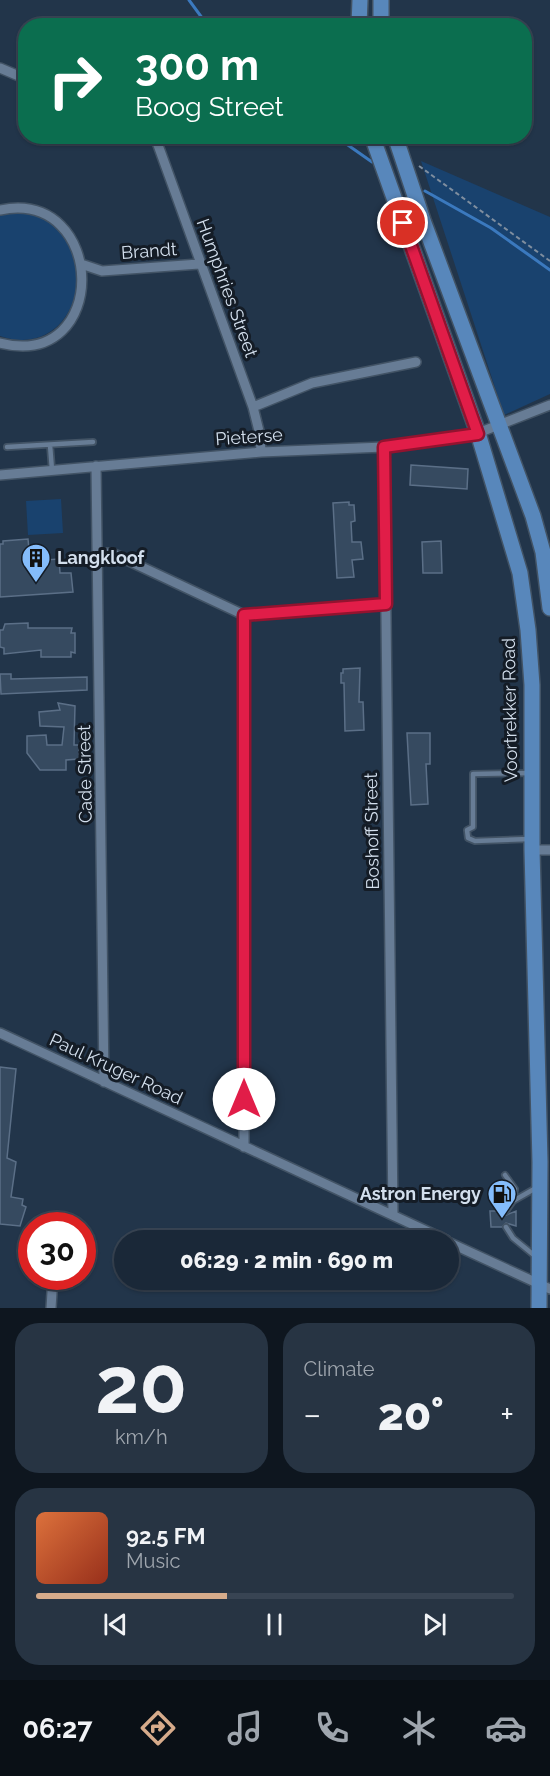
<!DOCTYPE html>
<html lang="en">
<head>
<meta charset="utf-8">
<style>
	:root { --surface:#1a2838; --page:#273443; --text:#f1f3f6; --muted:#9fa6ae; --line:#384453; --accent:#d6ab8b }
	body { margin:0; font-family:Raleway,sans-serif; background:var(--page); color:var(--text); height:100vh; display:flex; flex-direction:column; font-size:22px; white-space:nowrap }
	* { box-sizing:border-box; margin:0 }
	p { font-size:20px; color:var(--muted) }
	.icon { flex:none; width:33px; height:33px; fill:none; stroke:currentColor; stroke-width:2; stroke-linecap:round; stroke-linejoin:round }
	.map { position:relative; height:1308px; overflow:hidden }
	.details { display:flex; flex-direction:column; gap:15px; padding:15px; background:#0e161f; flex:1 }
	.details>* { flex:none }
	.hud { position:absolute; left:18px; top:18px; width:514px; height:126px; border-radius:24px; box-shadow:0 2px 4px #0004,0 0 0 2px var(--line); background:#0b6e4f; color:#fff; overflow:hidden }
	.speed { position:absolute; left:18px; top:1212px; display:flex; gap:12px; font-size:30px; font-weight:700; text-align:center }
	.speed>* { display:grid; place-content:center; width:78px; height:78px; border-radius:50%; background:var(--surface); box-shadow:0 2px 4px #0004,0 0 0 2px var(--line); line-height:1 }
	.speed .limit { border:9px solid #d22; background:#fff; color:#111 }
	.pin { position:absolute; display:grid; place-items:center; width:51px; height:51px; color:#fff; margin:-26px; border:3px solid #fff; border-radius:50%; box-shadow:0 2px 6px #0007 }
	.me { position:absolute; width:66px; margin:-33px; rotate:0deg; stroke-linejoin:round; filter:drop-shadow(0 0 4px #0008) }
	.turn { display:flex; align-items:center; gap:21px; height:126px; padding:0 18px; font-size:27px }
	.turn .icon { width:78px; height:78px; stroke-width:2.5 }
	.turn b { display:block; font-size:42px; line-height:51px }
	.big { font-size:45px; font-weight:800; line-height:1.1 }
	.details .card { flex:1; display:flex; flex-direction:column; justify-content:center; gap:9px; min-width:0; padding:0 21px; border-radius:24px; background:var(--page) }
	.details .dial { align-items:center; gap:0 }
	.dial b { font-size:78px; line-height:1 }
	.song { display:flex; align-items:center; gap:18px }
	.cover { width:72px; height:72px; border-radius:9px; background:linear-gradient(135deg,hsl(20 70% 55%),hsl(10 70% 35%)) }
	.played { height:6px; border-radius:3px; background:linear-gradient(90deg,var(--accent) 40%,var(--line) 40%) }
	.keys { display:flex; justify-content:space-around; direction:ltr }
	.heat { display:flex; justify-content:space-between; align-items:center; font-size:33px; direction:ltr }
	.details .tiles { flex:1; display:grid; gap:15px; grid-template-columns:1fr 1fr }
	.card:last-child { grid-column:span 2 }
	.trip { position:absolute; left:114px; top:1230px; width:345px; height:60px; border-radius:30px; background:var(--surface); box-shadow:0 2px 4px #0004,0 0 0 2px var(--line); font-weight:800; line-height:60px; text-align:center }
	.menu { display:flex; height:96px; justify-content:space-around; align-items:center; background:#0a1016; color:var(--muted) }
	.menu .icon { width:42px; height:42px }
	.menu .on { color:var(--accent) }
	.menu b { font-size:27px; color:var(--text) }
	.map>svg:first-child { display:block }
</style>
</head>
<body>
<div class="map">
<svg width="550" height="1308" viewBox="0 0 550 1308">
	<rect width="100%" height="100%" fill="#22354a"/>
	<path fill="#19426e" d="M 421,161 L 550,217 L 550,394 L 504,415 Z
		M 35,213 C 47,221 59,228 67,240 C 95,290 61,357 0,336 L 0,214 Z
		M 61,499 L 63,533 L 28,535 L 26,501 Z"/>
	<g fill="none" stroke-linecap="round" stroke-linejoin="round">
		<path stroke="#3b79be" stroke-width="3" d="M 189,0 L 208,26
			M 335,136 L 372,162
			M 425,191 L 491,228 L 550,270"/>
	</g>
	<path fill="#364a60" stroke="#5b6f87" stroke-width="1.5" d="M 411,465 L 468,469 L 467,489 L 410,485 Z
		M 349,502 L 349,505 L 354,505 L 355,521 L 351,522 L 352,542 L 361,542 L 363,559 L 352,560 L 354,577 L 337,578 L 333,503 Z
		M 28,539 L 30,561 L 59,559 L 60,573 L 71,573 L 73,592 L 0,597 L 0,544 L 3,544 L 3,541 Z
		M 441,541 L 442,573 L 423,573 L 422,542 Z
		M 28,623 L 28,628 L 72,628 L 71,633 L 75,633 L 75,653 L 71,652 L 71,657 L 41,657 L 41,650 L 4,654 L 4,648 L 0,647 L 0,630 L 3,630 L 5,624 Z
		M 360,668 L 359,702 L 363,702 L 364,730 L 345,731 L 344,683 L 341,683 L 341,673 L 343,673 L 343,669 Z
		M 0,674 L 11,674 L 11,679 L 87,677 L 87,690 L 1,694 Z
		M 58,703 L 75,706 L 74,745 L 79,745 L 79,759 L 66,760 L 66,770 L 40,770 L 27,753 L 27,736 L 46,735 L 47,745 L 62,745 L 64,727 L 40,726 L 39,712 L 60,710 Z
		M 407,733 L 430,733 L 430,764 L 426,764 L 428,804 L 411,805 Z
		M 0,1067 L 16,1069 L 7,1158 L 16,1162 L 11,1197 L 23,1199 L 22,1205 L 26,1207 L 20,1226 L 0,1224 Z
		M 490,1211 L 502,1211 L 506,1215 L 516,1211 L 516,1226 L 506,1223 L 502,1227 L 491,1227 Z"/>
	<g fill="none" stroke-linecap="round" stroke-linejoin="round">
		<g stroke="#425365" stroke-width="8">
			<path id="service" d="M 50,445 L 52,470
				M 7,447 L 93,442
				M 529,839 L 475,841 L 468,838 L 467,830 L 473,827 L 473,774 L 531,773
				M 505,1175 L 515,1189 L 513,1201
				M 506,1211 L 513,1201 L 536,1188
				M 506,1227 L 513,1238 L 535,1256"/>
		</g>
		<g stroke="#425365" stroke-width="12">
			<path id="minor" d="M 0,68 L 26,79
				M 153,136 L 158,145 L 253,407 L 260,435 L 261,452
				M 0,210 C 107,188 111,371 0,343
				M 81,264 L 102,271 L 199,264
				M 253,407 L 312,383 L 416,362
				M 384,447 L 393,1215
				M 96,466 L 104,1082
				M 0,475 L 261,452 L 384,447 L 478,433 L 550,405
				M 99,553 L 112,553 L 244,615 L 386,605
				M 532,850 L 550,850
				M 0,1033 L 446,1240
				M 244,1147 L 244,615
				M 448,1242 L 550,1289
				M 51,1308 L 53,1276"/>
		</g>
		<g stroke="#425365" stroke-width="18">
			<path id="primary" d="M 359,26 L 360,0
				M 381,26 L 381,0
				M 372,136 L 478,433 L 520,573 L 528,630 L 532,685 L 532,850 L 540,1162 L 539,1308
				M 395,136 L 424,223 L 533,516 L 543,552 L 550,608"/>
		</g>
		<path stroke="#7f8e9f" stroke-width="2" stroke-dasharray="4.5 3" stroke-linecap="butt" d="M 419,166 L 550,261"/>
		<use href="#service" stroke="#677c95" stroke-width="4.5"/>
		<use href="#minor" stroke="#677c95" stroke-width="9"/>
		<use href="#primary" stroke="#5887bb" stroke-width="15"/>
	</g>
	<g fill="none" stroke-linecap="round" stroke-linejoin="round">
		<g stroke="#92132f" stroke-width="15">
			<path id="route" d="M 244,1099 L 244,615 L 386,604 L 384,447 L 478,434 L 403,223"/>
		</g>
		<use href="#route" stroke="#e11d48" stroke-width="10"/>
	</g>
	<defs>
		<g id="building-pin" transform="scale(1.5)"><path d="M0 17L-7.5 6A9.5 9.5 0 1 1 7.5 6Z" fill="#84bcfb" stroke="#141c26"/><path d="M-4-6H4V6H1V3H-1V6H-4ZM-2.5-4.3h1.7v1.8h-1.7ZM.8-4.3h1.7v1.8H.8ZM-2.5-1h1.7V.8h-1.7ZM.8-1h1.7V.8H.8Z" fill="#111"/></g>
		<g id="fuel-pin" transform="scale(1.5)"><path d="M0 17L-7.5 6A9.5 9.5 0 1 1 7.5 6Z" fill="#84bcfb" stroke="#141c26"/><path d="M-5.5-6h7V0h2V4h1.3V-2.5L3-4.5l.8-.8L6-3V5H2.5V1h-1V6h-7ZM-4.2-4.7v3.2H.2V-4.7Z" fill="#111"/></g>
	</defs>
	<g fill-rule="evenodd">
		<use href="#building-pin" x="36" y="558"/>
		<use href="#fuel-pin" x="502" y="1194"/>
	</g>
	<g text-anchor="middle" stroke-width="6" stroke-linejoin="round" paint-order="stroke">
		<g font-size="18" fill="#d3dfed" stroke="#141c26">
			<text transform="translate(149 251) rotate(-4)" y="6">Brandt</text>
			<text transform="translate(227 288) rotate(70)" y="6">Humphries Street</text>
			<text transform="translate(249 437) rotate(-4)" y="6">Pieterse</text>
			<text transform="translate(510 710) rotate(-91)" y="6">Voortrekker Road</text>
			<text transform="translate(85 774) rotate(-91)" y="6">Cade Street</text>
			<text transform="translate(372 831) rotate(-91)" y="6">Boshoff Street</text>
			<text transform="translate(116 1069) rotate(25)" y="6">Paul Kruger Road</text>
		</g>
		<g font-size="18" font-weight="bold" fill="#d3dfed" stroke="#141c26" text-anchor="start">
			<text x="57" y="564">Langkloof</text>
			<text x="481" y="1200" text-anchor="end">Astron Energy</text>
		</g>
	</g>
</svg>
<div class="speed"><div class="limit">30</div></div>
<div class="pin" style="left:403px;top:223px;background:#d93025"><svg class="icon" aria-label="arrive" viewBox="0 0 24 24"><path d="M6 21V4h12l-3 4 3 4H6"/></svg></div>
<svg class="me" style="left:244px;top:1099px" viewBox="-20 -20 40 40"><circle r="19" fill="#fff"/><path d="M0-13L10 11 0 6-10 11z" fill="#e11d48"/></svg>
<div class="trip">06:29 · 2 min · 690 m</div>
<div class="hud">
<div class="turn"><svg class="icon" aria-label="right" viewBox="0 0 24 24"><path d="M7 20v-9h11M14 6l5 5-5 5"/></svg><div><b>300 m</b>Boog Street</div></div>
</div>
</div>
<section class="details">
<div class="tiles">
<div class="card dial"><b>20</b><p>km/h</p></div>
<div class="card"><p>Climate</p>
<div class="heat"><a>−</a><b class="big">20°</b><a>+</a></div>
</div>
<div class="card">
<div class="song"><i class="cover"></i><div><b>92.5 FM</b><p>Music</p></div></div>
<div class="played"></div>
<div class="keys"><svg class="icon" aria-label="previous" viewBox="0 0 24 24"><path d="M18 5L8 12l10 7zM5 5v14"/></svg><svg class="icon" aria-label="pause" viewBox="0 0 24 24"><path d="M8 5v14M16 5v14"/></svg><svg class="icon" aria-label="next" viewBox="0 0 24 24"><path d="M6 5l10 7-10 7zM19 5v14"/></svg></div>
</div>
</div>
</section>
<nav class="menu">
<b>06:27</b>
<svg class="icon on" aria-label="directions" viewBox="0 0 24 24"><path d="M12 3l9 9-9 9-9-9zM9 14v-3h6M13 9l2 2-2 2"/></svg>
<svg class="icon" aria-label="music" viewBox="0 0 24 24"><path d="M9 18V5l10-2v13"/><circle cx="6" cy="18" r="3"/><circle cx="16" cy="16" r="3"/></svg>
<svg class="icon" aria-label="phone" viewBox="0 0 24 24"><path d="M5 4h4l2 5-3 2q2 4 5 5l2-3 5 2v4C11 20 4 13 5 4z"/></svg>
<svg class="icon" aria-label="climate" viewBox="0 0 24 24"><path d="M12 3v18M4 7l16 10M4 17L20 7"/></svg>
<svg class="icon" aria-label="car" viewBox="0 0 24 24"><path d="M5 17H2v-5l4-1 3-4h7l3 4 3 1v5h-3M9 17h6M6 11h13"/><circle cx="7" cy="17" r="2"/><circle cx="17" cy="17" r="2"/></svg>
</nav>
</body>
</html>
